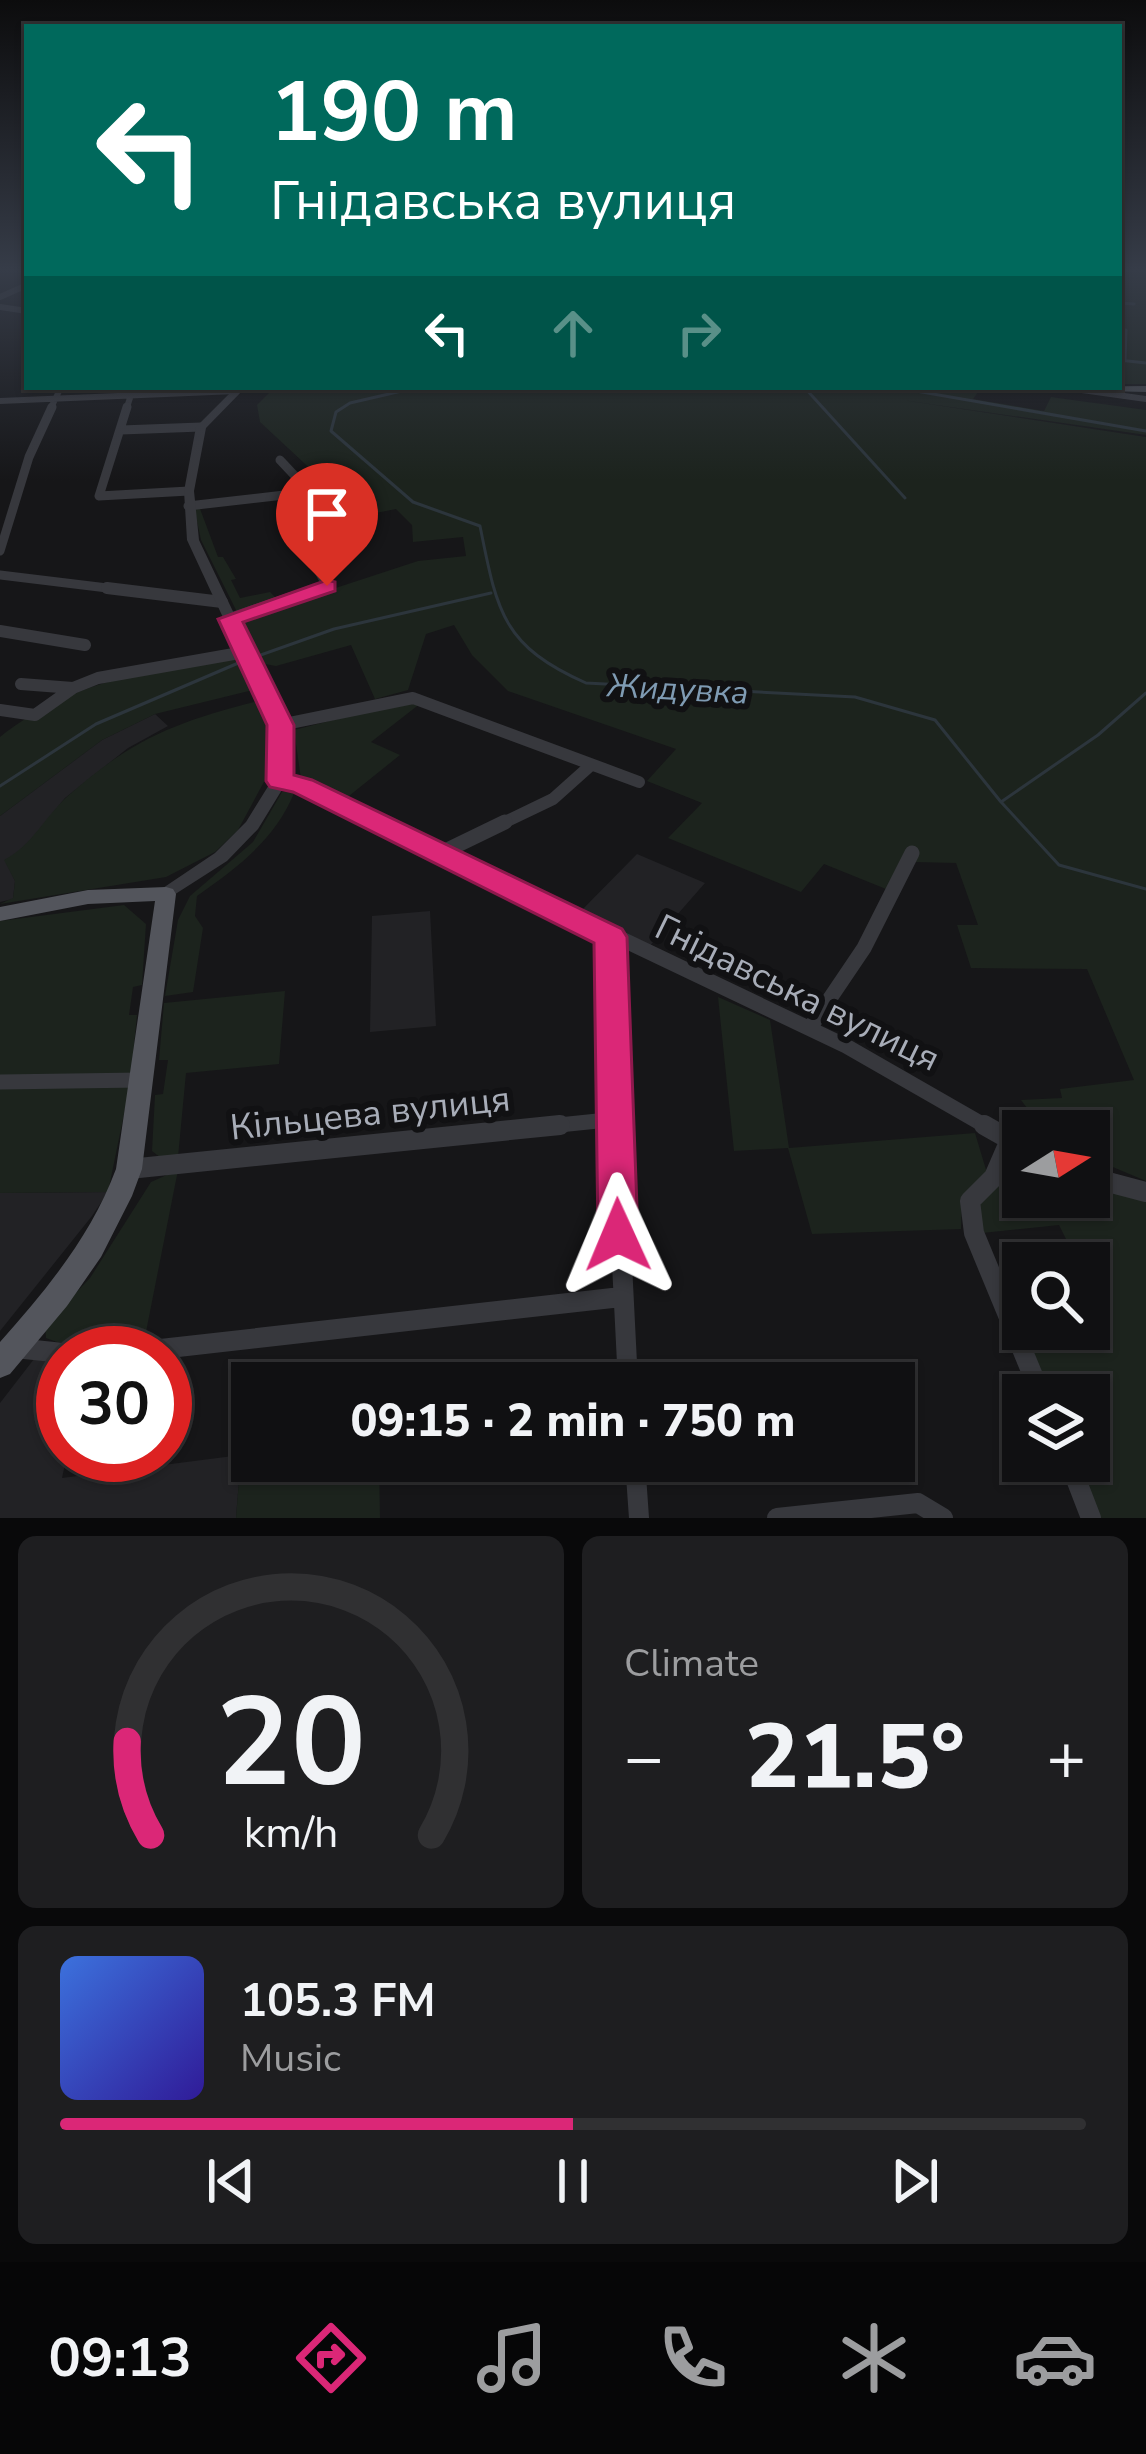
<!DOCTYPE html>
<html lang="en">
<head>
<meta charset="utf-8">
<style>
	:root { --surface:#101012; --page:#1e1e20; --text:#f1f3f6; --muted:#9c9d9f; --line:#303032; --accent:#db2777 }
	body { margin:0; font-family:"Nunito Sans",sans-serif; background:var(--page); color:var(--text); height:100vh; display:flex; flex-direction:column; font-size:45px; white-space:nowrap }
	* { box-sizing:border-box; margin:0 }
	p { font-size:39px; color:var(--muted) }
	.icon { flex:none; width:66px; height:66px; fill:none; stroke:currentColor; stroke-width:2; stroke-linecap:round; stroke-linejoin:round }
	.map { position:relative; height:1518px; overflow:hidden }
	.drawer { display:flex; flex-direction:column; gap:18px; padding:18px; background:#09090a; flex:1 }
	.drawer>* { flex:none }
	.guide { position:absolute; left:24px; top:24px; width:1098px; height:366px; border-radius:0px; box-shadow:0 3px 9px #0004,0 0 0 3px var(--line); background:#00695c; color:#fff; overflow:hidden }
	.needle { width:78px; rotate:79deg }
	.tools { position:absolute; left:1002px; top:1110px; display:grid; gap:24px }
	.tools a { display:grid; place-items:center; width:108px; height:108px; border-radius:0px; background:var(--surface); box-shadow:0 3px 9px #0004,0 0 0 3px var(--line); font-size:60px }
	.speed { position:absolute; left:36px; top:1326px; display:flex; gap:24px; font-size:60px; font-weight:700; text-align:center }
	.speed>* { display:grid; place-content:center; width:156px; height:156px; border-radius:50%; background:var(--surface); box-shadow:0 3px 9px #0004,0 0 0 3px var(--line); line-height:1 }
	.speed .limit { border:18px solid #d22; background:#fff; color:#111 }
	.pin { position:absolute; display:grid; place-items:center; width:102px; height:102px; color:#fff; margin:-123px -51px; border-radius:50% 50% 50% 0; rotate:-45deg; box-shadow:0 0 12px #0007 }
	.pin .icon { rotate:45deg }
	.me { position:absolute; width:132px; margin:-66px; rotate:359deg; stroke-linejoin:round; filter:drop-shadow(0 0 9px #0008) }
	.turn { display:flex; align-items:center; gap:42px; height:252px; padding:0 48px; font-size:54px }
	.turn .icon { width:156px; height:156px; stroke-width:2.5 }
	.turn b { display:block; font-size:84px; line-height:102px }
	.lanes { display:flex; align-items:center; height:114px; padding:0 48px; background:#0003; justify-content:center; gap:60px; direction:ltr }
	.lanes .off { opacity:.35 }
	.big { font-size:90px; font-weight:800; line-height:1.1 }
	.drawer .tile { flex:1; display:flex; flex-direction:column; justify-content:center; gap:18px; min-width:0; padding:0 42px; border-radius:18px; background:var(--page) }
	.drawer .dial { align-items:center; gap:0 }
	.dial svg { height:312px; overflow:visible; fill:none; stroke:var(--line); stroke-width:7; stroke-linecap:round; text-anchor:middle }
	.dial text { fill:var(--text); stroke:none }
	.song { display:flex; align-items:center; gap:36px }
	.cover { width:144px; height:144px; border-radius:18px; background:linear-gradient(135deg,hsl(220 70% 55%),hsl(250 70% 35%)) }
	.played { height:12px; border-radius:6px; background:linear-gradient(90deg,var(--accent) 50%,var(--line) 50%) }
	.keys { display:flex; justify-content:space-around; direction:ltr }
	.heat { display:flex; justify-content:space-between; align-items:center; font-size:66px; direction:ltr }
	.drawer .tiles { flex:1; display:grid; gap:18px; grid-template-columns:1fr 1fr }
	.tile:last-child { grid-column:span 2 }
	.trip { position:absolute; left:231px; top:1362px; width:684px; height:120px; border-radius:0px; background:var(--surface); box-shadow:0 3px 9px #0004,0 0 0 3px var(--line); font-weight:800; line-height:120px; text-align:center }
	.tab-bar { display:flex; height:192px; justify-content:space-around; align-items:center; background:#060607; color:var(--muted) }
	.tab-bar .icon { width:84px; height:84px }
	.tab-bar .on { color:var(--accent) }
	.tab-bar b { font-size:54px; color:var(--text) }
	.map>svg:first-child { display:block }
</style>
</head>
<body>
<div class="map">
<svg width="1146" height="1518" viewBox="0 0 1146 1518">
	<rect width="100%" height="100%" fill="#161618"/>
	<path fill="#222225" d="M 155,714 L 168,726 L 128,748 L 65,798 L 23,850 L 5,860 L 15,881 L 13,899 L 0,902 L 0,816 L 102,740 Z
		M 637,854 L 705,883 L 648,948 L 577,915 Z
		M 430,911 L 436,1026 L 370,1032 L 372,916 Z
		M 108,1192 L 92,1216 L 0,1331 L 0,1193 Z
		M 34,1359 L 63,1362 L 63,1455 L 67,1455 L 62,1478 L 241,1455 L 236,1518 L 0,1518 L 0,1403 Z"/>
	<path fill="#1c231d" d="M 1119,269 L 1146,269 L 1146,384 L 1119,384 Z
		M 275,387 L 982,387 L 973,399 L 1044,411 L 1051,397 L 1146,410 L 1146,435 L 902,400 L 1146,437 L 1146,1181 L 1089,1157 L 1089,1131 C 1055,1131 1041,1128 1021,1100 L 1062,1098 L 1060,1089 L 1134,1080 L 1087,969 L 971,968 L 957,925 L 978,925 L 956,863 L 914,862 L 886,889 L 824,864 L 801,892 L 668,838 L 702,803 L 647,781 L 676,749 L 508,691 L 472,655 L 454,625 L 426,634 L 408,690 L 375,699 L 351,645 L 276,666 L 265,664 L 241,619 L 418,561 L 466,556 L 463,537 L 413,542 L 412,525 L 396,509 L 361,516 L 260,422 L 257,405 Z
		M 199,506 L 218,557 L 223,557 L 236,579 L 231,580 L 240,598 L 270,592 L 276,598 L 322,580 L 318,586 L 238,614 L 201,540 L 194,507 Z
		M 238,656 L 253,690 L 155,714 L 102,740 L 0,816 L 0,737 C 75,678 148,672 238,656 Z
		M 412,700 L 421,703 L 371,742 L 400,755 L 344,800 L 301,779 L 294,730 Z
		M 258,701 L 270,730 L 272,767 L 238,830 L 215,852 L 166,877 L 0,904 L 13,898 L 15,881 L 4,860 C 33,845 45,816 69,795 C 134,738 176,722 258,701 Z
		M 295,791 C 275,840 239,866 197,896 L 195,916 L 203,928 L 193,992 L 165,996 L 178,920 L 190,896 L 253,842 L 282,792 Z
		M 124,905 L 146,924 L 142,985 L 133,987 L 129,1015 L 137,1015 L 131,1075 L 0,1077 L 0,921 Z
		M 285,991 L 279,1064 L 186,1073 L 178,1157 L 161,1158 L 152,1151 L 155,1095 L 163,1094 L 168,1060 L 159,1060 L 164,1003 Z
		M 718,997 L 770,1020 L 789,1148 L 975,1133 L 987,1173 L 962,1198 L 961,1229 L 812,1234 L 788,1148 L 734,1151 Z
		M 130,1085 L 108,1192 L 0,1193 L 0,1088 Z
		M 1007,1169 L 1023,1174 L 1023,1197 L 1089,1197 L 1089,1188 L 1146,1199 L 1146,1518 L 1100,1518 L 1077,1461 L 1089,1461 L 1089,1395 L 1049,1395 L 1023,1329 L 1089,1329 L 1089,1319 L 1103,1317 L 1089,1286 L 1089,1263 L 1078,1263 L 1059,1225 L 982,1233 L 978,1205 Z
		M 178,1170 L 144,1342 L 57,1342 L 46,1338 L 45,1325 L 90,1278 L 151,1182 Z
		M 252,1454 L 252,1461 L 379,1461 L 380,1518 L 236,1518 L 241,1455 Z"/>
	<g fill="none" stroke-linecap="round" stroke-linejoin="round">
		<path stroke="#2c353c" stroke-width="3" d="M 1119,303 L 1134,304
			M 1119,360 L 1146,363
			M 1125,361 L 1126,330
			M 419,387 L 350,403 L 336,412 L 331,431 L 413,502 L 480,526 C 497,611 502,646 586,683 L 855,697 L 935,720 L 1001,802 L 1098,735 L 1146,693
			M 804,387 L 905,498
			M 893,387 L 1146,431
			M 252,658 L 334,629 L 491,593
			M 0,786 L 96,724 L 243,661
			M 1002,803 L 1059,865 L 1146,889"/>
		<path stroke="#37383d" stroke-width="6" d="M 0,297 L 27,285
			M 0,307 L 27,311
			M 1082,390 L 1146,399
			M 0,401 L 236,391
			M 50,410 L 61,387
			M 126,410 L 133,389"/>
		<path stroke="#37383d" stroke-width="9" d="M 127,407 L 99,496 L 189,491
			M 121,430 L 201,427
			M 288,495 L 304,544 L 327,586 L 312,591
			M 188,506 L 310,492 L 280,460
			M 0,551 L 29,457 L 52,407
			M 0,575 L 132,591"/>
		<path stroke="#37383d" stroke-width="12" d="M 107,588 L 222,602
			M 230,619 L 321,588
			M 0,631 L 85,645
			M 21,684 L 73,688 L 98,678 L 245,652
			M 0,710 L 35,715 L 73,688
			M 280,725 L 413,698 L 639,782
			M 280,780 L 382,825
			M 499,825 L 553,799 L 591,765"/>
		<path stroke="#37383d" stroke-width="15" d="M 376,822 L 846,1046 L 989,1128
			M 439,854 L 505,822
			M 611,937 L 615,1128
			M 810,1028 L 864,948 L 912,853
			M 0,1082 L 141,1080
			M 530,1128 L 617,1119"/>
		<path stroke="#37383d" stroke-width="20" d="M 615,1125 L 628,1383
			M 984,1125 L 1023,1147
			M 1010,1140 L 994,1177 L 970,1201 L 974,1233 L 1041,1395
			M 129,1169 L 560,1125
			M 1089,1177 L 1146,1192
			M 15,1348 L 63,1353
			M 125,1353 L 621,1297
			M 635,1461 L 639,1518
			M 1069,1461 L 1091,1518
			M 777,1518 L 918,1503 L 943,1518"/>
		<path fill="#37383d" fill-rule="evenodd" d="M 236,387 L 246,387 L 206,428 L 194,491 L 199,540 L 287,725 L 291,760 L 288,780 L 258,829 L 227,861 L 166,900 L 160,898 L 157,894 L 160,890 L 215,853 L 246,822 L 272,780 L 275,760 L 273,725 L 187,540 L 184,491 L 196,427 Z"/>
		<path fill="#45474d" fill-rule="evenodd" d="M 1146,386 L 1146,392 L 1065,390 L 1060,387 Z"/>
		<path fill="#53555c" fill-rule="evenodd" d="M 166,887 L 173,889 L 176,894 L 142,1169 L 132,1196 L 101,1257 L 67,1306 L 10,1374 L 0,1378 L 0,1342 C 47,1289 91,1236 116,1169 L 155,901 L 88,904 L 0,921 L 0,907 L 88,890 Z"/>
	</g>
	<linearGradient id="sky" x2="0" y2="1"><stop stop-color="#0c0c0d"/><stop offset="0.56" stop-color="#363c48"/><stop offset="1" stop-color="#363c48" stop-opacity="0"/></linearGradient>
	<rect width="1146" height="481" fill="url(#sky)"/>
	<path fill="#db2777" stroke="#8e194d" stroke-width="3" d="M 327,580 L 335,582 L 335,591 L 243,622 L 294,725 L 294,775 L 312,780 L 622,929 L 627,937 L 638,1235 L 632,1248 L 618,1253 L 604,1248 L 598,1235 L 594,943 L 293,792 L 270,787 L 266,781 L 267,725 L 218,619 Z"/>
	<g text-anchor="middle" stroke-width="12" stroke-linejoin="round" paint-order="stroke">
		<g font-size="33" font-style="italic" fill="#7f9bb3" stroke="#111113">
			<text transform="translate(678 688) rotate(3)" y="12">Жидувка</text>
		</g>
		<g font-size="36" fill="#a8adb8" stroke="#111113">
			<text transform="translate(798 992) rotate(26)" y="13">Гнідавська вулиця</text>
			<text transform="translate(370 1112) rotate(-6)" y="13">Кільцева вулиця</text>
		</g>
	</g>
</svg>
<div class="tools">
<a><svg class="needle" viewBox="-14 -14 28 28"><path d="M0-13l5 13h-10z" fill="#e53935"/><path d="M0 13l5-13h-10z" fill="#9c9d9f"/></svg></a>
<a><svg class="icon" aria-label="search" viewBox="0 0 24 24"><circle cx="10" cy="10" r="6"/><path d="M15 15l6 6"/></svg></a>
<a><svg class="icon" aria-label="layers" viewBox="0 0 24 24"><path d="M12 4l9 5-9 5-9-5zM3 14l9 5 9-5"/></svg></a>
</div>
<div class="speed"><div class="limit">30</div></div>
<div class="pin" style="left:327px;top:586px;background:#d93025"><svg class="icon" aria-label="arrive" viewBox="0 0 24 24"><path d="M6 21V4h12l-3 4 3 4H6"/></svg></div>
<svg class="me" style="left:618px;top:1235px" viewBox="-20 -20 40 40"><path d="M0-17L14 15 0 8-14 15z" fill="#db2777" stroke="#fff" stroke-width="4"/></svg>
<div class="trip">09:15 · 2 min · 750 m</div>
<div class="guide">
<div class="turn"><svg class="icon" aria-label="left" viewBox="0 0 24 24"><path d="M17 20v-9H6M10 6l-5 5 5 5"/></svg><div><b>190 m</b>Гнідавська вулиця</div></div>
<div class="lanes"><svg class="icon" aria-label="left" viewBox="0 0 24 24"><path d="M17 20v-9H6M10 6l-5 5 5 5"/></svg><svg class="icon off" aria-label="ahead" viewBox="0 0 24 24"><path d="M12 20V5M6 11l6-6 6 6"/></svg><svg class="icon off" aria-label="right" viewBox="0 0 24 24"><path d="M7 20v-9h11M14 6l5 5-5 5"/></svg></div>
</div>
</div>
<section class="drawer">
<div class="tiles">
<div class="tile dial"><svg viewBox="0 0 100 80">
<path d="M14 69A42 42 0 1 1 86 69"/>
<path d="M14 69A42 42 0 0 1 8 45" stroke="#db2777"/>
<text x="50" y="56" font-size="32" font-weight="700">20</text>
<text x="50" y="72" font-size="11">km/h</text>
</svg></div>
<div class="tile"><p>Climate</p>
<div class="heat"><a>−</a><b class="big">21.5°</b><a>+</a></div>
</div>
<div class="tile">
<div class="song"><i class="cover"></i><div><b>105.3 FM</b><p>Music</p></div></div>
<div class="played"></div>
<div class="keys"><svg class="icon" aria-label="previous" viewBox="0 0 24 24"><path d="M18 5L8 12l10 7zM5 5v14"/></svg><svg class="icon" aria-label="pause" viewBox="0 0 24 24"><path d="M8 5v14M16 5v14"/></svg><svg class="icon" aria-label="next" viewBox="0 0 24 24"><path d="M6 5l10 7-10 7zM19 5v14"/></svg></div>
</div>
</div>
</section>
<nav class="tab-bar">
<b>09:13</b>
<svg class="icon on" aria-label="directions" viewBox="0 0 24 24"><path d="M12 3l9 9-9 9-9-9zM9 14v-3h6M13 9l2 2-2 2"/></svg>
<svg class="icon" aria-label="music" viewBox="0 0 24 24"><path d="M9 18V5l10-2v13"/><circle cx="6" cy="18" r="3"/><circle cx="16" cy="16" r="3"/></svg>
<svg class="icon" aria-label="phone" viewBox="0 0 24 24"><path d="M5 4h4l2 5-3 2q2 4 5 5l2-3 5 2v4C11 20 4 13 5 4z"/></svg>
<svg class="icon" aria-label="climate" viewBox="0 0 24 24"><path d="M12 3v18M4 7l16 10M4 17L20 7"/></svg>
<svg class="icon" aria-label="car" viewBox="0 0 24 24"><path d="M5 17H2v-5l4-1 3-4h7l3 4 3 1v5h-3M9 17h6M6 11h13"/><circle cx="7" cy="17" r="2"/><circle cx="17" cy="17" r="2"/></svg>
</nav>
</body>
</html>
